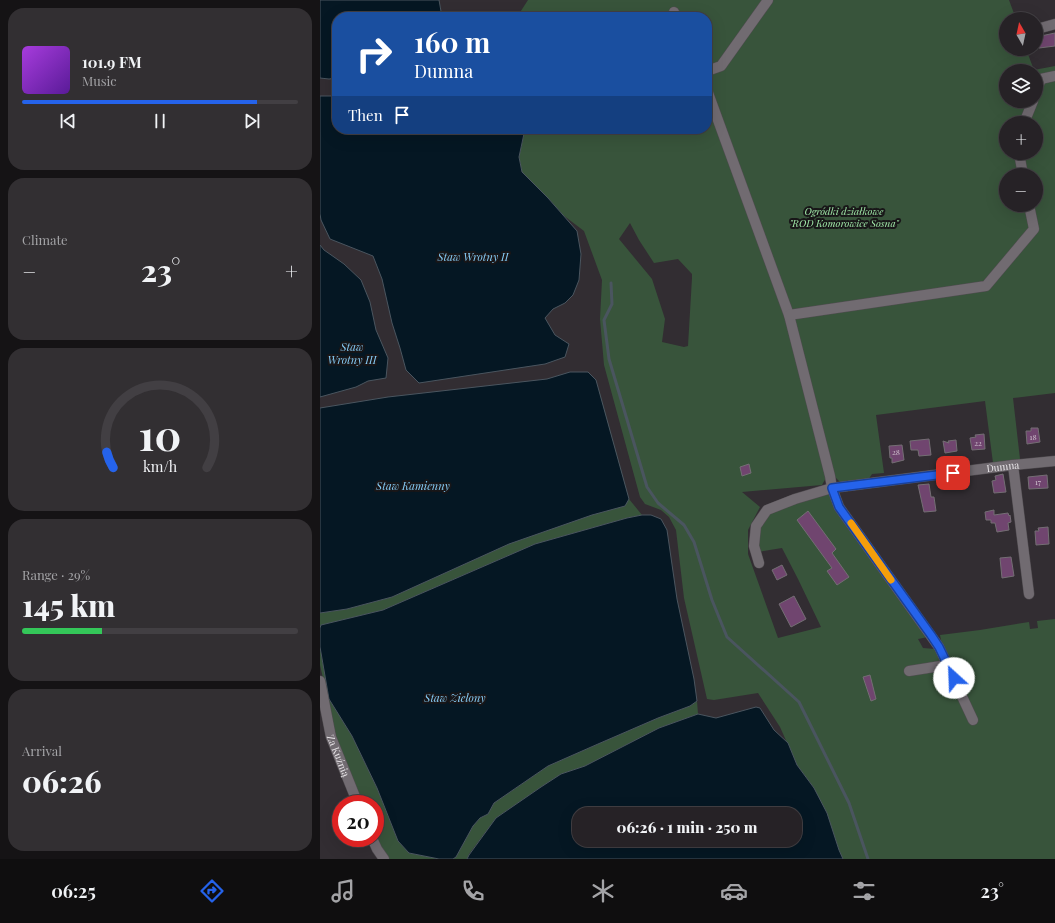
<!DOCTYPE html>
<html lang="en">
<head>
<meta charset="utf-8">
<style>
	:root { --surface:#262226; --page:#322f32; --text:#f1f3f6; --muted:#a4a4a7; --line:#423f43; --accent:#2563eb }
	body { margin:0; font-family:"Playfair Display",serif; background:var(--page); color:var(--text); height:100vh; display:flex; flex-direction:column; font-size:15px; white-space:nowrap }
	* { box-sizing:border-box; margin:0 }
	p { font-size:13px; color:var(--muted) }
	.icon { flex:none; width:22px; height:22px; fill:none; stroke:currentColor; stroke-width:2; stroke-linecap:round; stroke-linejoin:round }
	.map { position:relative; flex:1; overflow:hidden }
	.drawer { display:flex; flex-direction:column; gap:8px; padding:8px; background:#151315; width:320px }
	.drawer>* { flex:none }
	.hud { position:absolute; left:12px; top:12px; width:380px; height:122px; border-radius:16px; box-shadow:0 4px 16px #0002,0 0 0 1px var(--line); background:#1a4fa0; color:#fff; overflow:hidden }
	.needle { width:26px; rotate:351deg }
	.tools { position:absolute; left:679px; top:12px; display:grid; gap:8px }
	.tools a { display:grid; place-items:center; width:44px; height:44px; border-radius:50%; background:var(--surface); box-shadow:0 4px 16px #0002,0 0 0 1px var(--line); font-size:20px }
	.speed { position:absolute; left:12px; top:795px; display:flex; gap:8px; font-size:20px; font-weight:700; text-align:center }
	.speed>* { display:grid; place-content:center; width:52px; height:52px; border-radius:50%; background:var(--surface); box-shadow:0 4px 16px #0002,0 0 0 1px var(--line); line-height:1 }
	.speed .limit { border:6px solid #d22; background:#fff; color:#111 }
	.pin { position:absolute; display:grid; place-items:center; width:34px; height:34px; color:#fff; margin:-17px; border-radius:8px; box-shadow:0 2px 6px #0006 }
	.me { position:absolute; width:44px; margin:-22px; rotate:335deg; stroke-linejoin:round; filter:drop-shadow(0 0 3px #0008) }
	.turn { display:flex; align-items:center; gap:14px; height:84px; padding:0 16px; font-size:18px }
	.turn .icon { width:52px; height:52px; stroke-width:2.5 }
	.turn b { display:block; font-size:28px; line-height:34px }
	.then { display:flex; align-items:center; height:38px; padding:0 16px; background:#0003; gap:8px; font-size:15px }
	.big { font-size:30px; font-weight:800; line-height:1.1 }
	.drawer .tile { flex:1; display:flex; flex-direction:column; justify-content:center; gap:6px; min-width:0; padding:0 14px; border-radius:16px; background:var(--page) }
	.drawer .dial { align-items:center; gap:0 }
	.dial svg { height:104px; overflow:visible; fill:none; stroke:var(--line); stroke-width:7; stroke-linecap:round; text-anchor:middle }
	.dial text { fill:var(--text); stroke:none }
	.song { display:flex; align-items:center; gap:12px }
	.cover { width:48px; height:48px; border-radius:6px; background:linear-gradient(135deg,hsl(280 70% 55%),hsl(270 70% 35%)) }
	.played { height:4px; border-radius:2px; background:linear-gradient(90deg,var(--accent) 85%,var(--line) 85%) }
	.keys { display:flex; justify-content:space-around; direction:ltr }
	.heat { display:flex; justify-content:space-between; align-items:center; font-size:22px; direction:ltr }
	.charge { height:6px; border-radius:3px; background:linear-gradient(90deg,#34c759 29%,var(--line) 0) }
	.trip { position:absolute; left:252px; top:807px; width:230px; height:40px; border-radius:16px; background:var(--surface); box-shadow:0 4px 16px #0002,0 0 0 1px var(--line); font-weight:800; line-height:40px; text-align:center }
	.tab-bar { display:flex; height:64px; justify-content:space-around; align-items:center; background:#0f0e0f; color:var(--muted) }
	.tab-bar .icon { width:28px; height:28px }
	.tab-bar .selected { color:var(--accent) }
	.tab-bar b { font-size:18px; color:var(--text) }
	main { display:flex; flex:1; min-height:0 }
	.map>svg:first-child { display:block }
</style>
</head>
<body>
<main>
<section class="drawer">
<div class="tile">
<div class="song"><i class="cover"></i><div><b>101.9 FM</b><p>Music</p></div></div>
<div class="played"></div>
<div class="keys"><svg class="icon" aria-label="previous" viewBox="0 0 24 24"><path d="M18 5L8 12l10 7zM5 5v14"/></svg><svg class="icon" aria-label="pause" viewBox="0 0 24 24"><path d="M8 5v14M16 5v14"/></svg><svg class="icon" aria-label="next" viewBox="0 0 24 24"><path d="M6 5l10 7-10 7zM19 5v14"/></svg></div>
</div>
<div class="tile"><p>Climate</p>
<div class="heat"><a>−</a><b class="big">23°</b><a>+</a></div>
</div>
<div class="tile dial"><svg viewBox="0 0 100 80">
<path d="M14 69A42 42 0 1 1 86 69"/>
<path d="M14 69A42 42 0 0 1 9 57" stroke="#2563eb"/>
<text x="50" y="56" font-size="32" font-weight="700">10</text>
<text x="50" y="72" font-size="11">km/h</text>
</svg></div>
<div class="tile"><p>Range · 29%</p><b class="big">145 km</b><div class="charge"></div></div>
<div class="tile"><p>Arrival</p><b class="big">06:26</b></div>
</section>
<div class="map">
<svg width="735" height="859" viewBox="0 0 735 859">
	<rect width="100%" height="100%" fill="#322d32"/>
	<path fill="#38543b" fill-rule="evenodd" d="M 208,0 L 689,0 L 696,19 L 686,19 L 686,49 L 706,49 L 714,70 L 735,66 L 735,393 L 693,398 L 700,459 L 673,463 L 665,401 L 556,415 L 564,473 L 552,474 L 548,480 L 521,483 L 513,475 L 507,476 L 502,485 L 422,492 L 440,507 L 428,530 L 428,554 L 458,638 L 501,627 L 478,579 L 462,548 L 438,552 L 438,526 L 449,512 L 509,493 L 608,637 L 598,639 L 603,648 L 615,649 L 622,645 L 620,635 L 660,630 L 709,622 L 710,629 L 718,628 L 717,621 L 735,619 L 735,859 L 507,859 L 494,788 L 477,765 L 460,727 L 438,693 L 394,700 L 387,699 L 364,598 L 356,530 L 349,517 L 341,510 L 325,504 L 320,497 L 284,365 L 280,319 L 282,280 L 264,231 L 243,215 L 228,198 L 202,172 L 199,157 L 205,129 L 387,129 L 387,17 L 197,17 ZM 686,71 L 716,71 L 716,101 L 686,101 ZM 686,123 L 716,123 L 716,153 L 686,153 ZM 686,175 L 716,175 L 716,205 L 686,205 ZM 310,223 L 319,240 L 334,263 L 358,259 L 372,274 L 372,278 L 368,346 L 364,347 L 342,342 L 345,319 L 332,279 L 299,239 Z
		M 279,390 L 309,499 L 322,515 L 307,518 L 215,544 L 63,610 L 10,623 L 2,625 L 0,628 L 0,613 L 27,609 L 72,597 L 175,550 Z
		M 0,647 L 9,699 L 32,736 L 57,788 L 78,841 L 89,853 L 119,859 L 68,859 L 55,835 L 55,804 L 41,804 L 19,749 L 0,665 Z
		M 377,701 L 378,714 L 339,728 L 265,766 L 241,774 L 221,787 L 176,818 L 149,854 L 147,859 L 133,859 L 136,857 L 153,826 L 160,818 L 168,814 L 174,803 L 228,766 L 278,744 L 338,718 L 370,706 Z"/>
	<path fill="#051723" stroke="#4a555f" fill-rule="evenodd" d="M 0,0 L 119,0 L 122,17 L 17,17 L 17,78 L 9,79 L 0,78 Z
		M 0,96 L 17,96 L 17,129 L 205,129 L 199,157 L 202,172 L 228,198 L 257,231 L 261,254 L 259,280 L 253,295 L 245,303 L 233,309 L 225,318 L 235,335 L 249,344 L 245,357 L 225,364 L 99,383 L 86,370 L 80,348 L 72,323 L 62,279 L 53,256 L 10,239 L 1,220 L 0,214 Z
		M 0,245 L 4,250 L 24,264 L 41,280 L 50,302 L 56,330 L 68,358 L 66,378 L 48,381 L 36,387 L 0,397 Z
		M 250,372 L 268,372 L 276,380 L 309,499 L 305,506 L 272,515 L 189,544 L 72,597 L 27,609 L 0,613 L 0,408 L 68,397 L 227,379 Z
		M 322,515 L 331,515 L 341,519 L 347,530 L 357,599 L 374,679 L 377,701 L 370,706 L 338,718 L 278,744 L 228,766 L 174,803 L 168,814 L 160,818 L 153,826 L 136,857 L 133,859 L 119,859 L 89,853 L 78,841 L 57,788 L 32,736 L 9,699 L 0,647 L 0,628 L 1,625 L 63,610 L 215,544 L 307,518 Z
		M 436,707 L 440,708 L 454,730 L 468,743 L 477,765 L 494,788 L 507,813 L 519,850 L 523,859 L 147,859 L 149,855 L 176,818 L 221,787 L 241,774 L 265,766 L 339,728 L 378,714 L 396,718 ZM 259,814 L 475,814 L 475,840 L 259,840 Z"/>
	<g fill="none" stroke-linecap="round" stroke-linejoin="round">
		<path stroke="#4a555f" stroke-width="3" d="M 291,283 L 292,304 L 284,320 L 289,359 L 327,487 L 338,503 L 364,525 L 374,542 L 392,600 L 407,637 L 479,702 L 529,803 L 548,859"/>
	</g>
	<path fill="#70456f" stroke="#746e74" d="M 735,33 L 735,46 L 719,48 L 716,37 Z
		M 711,428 L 718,428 L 720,442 L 707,444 L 706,431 L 711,431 Z
		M 664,434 L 665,449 L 652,450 L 650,438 L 656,437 L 655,435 Z
		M 609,439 L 611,455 L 599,456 L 598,450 L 591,450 L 590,441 Z
		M 636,440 L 637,451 L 625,453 L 623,441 L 629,443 L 628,441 Z
		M 582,445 L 584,460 L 572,463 L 572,458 L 570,458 L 569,446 Z
		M 429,464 L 431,473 L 422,476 L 420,467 Z
		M 683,474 L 686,492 L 674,493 L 672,481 L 676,480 L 675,476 Z
		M 727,475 L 728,488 L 709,489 L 708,477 Z
		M 609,484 L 611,497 L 614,497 L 616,511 L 604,512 L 598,485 Z
		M 674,510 L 674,515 L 688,513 L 689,516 L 690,515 L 691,522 L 688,523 L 689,530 L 677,532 L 675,523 L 671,523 L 671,520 L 666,520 L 665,512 Z
		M 488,511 L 516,549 L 512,553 L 529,577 L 517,585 L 507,571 L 512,568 L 477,520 Z
		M 728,527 L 729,544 L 716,545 L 715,531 L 719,531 L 718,528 Z
		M 691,557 L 694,576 L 682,578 L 680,558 Z
		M 462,565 L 467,575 L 457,580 L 452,570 Z
		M 474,596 L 486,619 L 471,627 L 459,604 Z
		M 550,675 L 556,699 L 551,701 L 543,677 Z"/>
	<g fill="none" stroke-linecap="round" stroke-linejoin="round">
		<g stroke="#504c50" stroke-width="11">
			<g id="minor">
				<path d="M 354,12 L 356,17"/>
				<path d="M 717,29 L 735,24"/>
				<path d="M 387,71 L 401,66 L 448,0"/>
				<path d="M 387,90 L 469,315 L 510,476 L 512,488 L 519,507 L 619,647 L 653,720"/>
				<path d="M 716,92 L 721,79 L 735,76"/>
				<path d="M 704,123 L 713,101"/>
				<path d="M 699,153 L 703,175"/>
				<path d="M 469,315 L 666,286 L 714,229 L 709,205"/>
				<path d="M 693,465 L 709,594"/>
				<path id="s1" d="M 439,563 L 434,546 L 436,526 L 447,510 L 475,499 L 512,488 L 693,465 L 735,461"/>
				<path d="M 589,671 L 627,665"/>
				<path id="s2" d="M 0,681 L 11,737 L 38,804"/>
				<path d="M 52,838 L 57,849 L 64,859"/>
			</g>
		</g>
		<use href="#minor" stroke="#716b71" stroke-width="10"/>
	</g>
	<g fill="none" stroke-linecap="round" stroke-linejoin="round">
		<g stroke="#184099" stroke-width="10">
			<path id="route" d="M 633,473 L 512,488 L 519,507 L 611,635 L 619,647 L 634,678"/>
		</g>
		<use href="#route" stroke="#2563eb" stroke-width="7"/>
		<path stroke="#f59e0b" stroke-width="7" d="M 531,523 L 571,580"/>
	</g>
	<g text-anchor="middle" stroke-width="4" stroke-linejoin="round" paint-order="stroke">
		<g font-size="8" fill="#ccbecb">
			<text x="713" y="440">18</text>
			<text x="658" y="446">22</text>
			<text x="576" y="455">28</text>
			<text x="718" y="485">17</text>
		</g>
		<g font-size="10" font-style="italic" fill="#a0e8a8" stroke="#181618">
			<text x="524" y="215">Ogródki działkowe<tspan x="524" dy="12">"ROD Komorowice Sosna"</tspan></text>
		</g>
		<g font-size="10" fill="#eae7ea" stroke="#181618">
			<text dy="4" stroke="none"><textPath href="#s1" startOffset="298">Dumna</textPath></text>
			<text dy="4" stroke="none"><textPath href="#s2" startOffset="77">Za Kuźnią</textPath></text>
		</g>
		<g font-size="11" font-style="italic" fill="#86cbf5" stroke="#181618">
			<text x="153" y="261">Staw Wrotny II</text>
			<text x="32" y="351">Staw<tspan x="32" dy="13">Wrotny III</tspan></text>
			<text x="93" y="490">Staw Kamienny</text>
			<text x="135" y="702">Staw Zielony</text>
		</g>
	</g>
</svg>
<div class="tools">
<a><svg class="needle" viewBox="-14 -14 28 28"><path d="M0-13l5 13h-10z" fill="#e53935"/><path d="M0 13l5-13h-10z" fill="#a4a4a7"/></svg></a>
<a><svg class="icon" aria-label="layers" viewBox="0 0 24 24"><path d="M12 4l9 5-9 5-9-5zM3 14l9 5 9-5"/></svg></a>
<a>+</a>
<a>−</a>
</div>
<div class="speed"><div class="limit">20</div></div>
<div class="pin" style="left:633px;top:473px;background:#d93025"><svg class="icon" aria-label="arrive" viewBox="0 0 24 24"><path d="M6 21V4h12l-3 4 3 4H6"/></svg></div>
<svg class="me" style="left:634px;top:678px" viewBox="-20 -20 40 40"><circle r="19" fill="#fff"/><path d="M0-13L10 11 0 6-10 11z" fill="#2563eb"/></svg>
<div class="trip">06:26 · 1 min · 250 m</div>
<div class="hud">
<div class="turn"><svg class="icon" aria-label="right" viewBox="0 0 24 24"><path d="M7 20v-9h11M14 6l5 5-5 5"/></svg><div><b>160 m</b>Dumna</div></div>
<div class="then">Then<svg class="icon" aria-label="arrive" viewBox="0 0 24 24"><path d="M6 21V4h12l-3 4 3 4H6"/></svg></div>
</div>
</div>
</main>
<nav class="tab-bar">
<b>06:25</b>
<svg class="icon selected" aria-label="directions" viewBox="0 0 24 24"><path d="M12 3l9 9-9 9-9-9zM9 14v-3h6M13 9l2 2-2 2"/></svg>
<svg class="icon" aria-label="music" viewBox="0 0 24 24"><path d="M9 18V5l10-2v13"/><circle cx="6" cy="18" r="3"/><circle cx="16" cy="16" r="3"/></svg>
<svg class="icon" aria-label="phone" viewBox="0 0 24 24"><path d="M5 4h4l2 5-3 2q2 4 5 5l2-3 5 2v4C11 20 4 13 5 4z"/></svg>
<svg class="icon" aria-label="climate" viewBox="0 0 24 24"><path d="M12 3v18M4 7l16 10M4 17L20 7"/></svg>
<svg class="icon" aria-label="car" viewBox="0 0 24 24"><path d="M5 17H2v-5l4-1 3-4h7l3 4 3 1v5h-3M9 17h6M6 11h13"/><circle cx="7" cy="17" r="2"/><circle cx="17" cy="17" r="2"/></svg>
<svg class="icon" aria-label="filters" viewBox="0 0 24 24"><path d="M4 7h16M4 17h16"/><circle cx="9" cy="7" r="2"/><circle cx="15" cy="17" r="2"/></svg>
<b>23°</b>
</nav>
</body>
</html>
